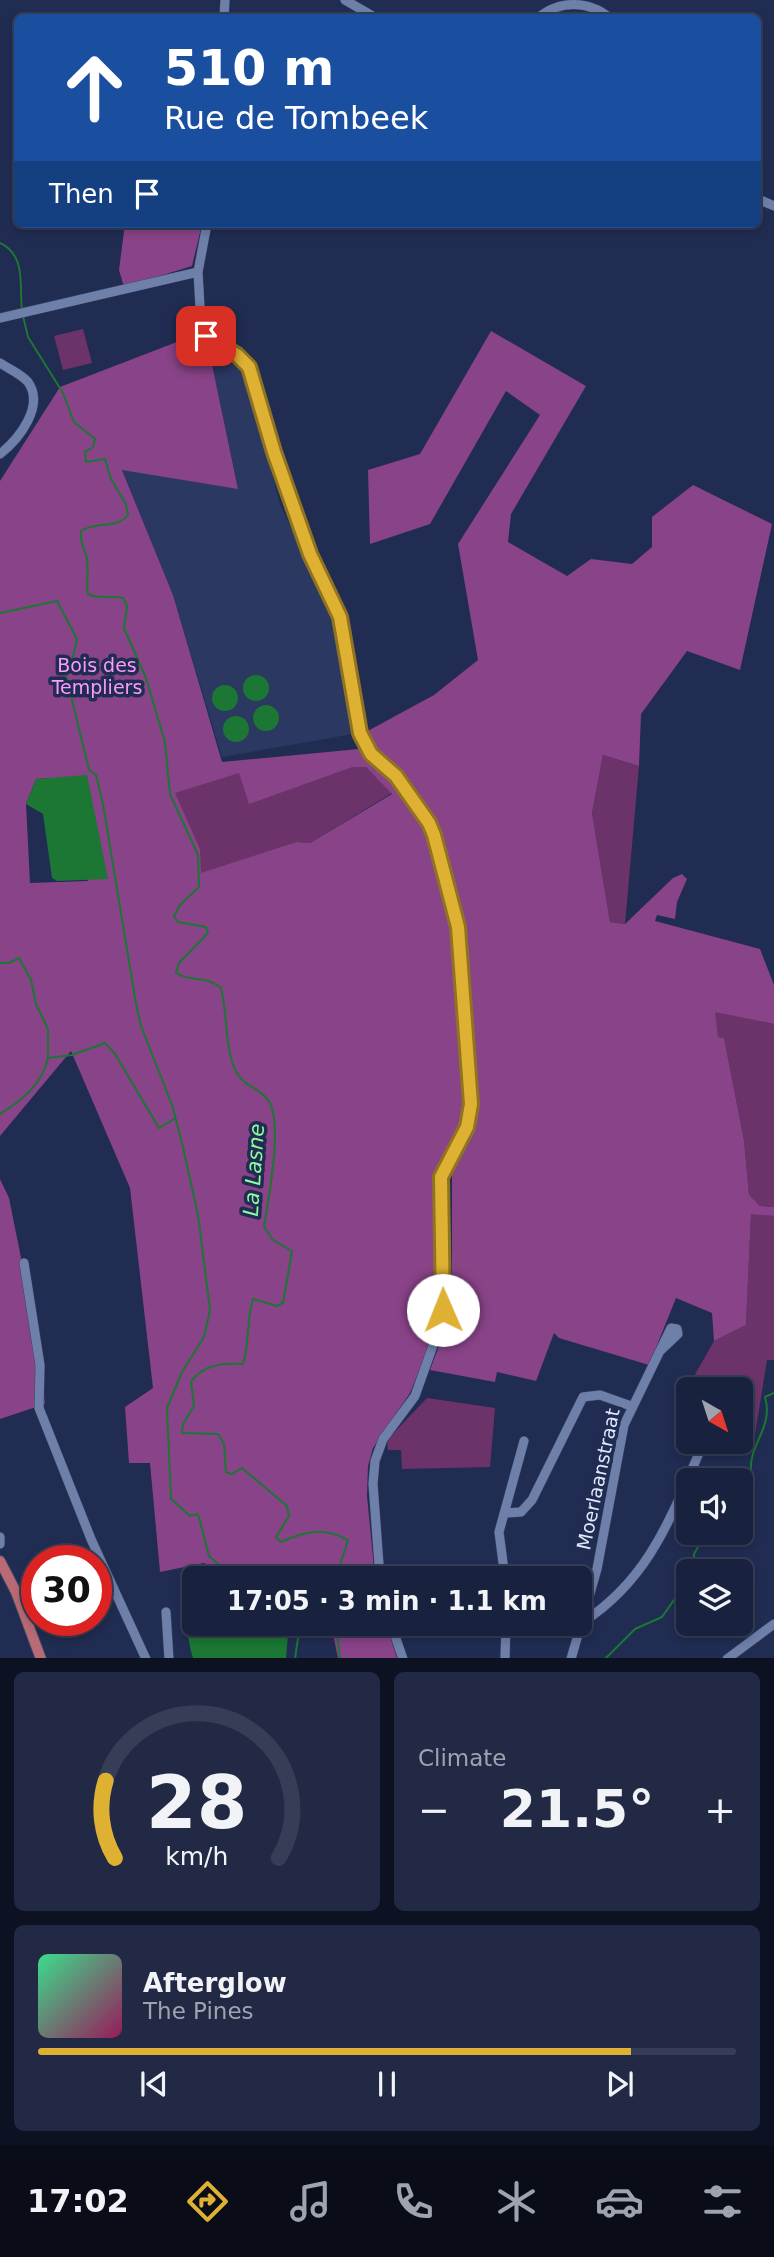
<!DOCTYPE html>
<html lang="en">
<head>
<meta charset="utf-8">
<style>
	:root { --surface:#18213d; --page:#212944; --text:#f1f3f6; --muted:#9fa3b0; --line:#363e57; --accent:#deb133 }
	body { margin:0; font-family:"DejaVu Sans",sans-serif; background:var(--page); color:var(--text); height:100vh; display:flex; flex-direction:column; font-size:26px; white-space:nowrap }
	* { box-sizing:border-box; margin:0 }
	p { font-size:23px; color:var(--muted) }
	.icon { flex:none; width:38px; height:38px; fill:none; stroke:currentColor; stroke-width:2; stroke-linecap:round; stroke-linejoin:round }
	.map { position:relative; height:1658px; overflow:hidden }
	.side { display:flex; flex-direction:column; gap:14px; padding:14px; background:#0d1222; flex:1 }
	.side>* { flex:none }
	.top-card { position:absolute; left:14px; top:14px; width:747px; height:214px; border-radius:10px; box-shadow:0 4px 10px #0003,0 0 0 2px var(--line); background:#1a4fa0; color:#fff; overflow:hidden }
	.needle { width:46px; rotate:141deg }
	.controls { position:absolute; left:676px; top:1377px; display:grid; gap:14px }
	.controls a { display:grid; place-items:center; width:77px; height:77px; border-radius:10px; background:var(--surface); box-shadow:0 4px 10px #0003,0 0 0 2px var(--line); font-size:35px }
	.speed { position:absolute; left:21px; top:1545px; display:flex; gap:14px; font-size:35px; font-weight:700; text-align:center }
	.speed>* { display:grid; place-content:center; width:91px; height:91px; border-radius:50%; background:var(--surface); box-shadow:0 4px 10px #0003,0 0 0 2px var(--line); line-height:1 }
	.speed .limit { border:10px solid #d22; background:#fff; color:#111 }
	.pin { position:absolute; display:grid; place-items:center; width:60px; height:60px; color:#fff; margin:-30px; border-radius:14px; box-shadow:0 4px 10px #0006 }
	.me { position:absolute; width:77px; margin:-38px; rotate:359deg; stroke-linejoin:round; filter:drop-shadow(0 0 5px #0008) }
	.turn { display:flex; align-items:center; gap:24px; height:147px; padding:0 35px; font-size:32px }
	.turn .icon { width:91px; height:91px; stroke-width:2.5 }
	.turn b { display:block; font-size:49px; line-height:60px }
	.then { display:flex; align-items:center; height:66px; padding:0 35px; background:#0003; gap:14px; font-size:26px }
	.big { font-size:52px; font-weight:700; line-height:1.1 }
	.side .widget { flex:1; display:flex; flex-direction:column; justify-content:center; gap:10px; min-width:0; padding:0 24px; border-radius:10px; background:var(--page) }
	.side .dial { align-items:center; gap:0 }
	.dial svg { height:182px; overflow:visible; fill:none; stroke:var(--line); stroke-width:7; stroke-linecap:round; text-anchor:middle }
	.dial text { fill:var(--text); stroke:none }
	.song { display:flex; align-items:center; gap:21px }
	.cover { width:84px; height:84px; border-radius:10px; background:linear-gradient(135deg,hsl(150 70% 55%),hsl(330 70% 35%)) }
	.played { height:7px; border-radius:4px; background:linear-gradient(90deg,var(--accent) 85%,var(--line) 85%) }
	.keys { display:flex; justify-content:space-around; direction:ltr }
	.heat { display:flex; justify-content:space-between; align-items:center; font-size:38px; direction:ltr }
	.side .tiles { flex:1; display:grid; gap:14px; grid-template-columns:1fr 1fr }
	.widget:last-child { grid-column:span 2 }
	.trip { position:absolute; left:182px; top:1566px; width:410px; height:70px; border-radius:10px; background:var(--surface); box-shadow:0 4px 10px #0003,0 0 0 2px var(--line); font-weight:700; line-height:70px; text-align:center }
	.tab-bar { display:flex; height:112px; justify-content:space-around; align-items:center; background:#0a0d18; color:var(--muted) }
	.tab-bar .icon { width:49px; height:49px }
	.tab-bar .active { color:var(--accent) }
	.tab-bar b { font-size:32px; color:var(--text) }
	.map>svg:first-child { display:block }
</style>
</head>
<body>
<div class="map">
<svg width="774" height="1659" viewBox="0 0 774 1659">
	<rect width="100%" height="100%" fill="#202c51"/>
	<path fill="#2b3862" d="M 210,355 L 227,358 L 240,365 L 247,374 L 280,505 L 333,614 L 353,734 L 222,757 L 173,595 L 122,469 L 238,488 Z"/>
	<path fill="#6b336a" d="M 83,329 L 92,363 L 63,370 L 54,336 Z
		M 603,755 L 639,766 L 625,924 L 610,922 L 592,813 Z
		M 353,767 L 366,767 L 392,793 L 310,843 L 296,842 L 200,874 L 170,794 L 239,772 L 250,803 Z
		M 714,1011 L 774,1024 L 774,1207 L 760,1206 L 749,1196 L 744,1140 L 724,1038 L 718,1037 Z
		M 751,1213 L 774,1216 L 774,1360 L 767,1360 L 753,1447 L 740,1439 L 740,1390 L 688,1390 L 688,1406 L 680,1401 L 714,1341 L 746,1325 Z
		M 427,1398 L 495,1408 L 490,1467 L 402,1469 L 401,1450 L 388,1450 L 387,1440 Z"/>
	<path fill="#894388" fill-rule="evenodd" d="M 125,224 L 202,224 L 192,266 L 124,287 L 119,270 Z
		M 491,331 L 586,386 L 511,514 L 508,542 L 567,576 L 591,559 L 632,564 L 652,547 L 652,517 L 693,485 L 772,524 L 740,670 L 687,651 L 641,714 L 639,766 L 603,755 L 592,813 L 610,922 L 625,924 L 673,878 L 682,874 L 687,879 L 677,902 L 675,919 L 657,915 L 655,921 L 760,949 L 774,985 L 774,1024 L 715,1012 L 718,1037 L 724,1038 L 744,1140 L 749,1195 L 760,1206 L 774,1207 L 774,1216 L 751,1214 L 746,1325 L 714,1341 L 712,1313 L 676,1298 L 649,1365 L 559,1338 L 554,1333 L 536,1381 L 497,1372 L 495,1382 L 430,1370 L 446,1327 L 452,1299 L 452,1166 L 474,1125 L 476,1099 L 457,906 L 436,833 L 433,841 L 453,923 L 452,957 L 461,1046 L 464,1119 L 435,1181 L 439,1308 L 433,1338 L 410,1393 L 373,1448 L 368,1466 L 367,1496 L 375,1578 L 228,1578 L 204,1563 L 160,1572 L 150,1463 L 129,1463 L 125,1407 L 153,1388 L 130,1188 L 71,1051 L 0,1136 L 0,481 L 60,387 L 195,335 L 210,355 L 238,489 L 122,470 L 173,595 L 222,762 L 359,749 L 382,767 L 364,733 L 434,695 L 478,660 L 458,544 L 540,415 L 506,391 L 430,524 L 370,544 L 368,470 L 420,454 ZM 353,767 L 366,767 L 392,794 L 310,843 L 296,842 L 201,873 L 200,849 L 175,793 L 239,773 L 249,804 ZM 50,778 L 88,881 L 30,883 L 26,804 L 36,779 Z
		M 0,1179 L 9,1198 L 39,1347 L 45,1404 L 0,1419 Z
		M 331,1624 L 386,1624 L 397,1658 L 338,1658 Z"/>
	<path fill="#1b7733" d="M243 688a13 13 0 1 1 26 0a13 13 0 1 1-26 0Z
		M212 698a13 13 0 1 1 26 0a13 13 0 1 1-26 0Z
		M253 718a13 13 0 1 1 26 0a13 13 0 1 1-26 0Z
		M223 729a13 13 0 1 1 26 0a13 13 0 1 1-26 0Z
		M 87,775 L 108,879 L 57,881 L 52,878 L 43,814 L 26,804 L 36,779 Z
		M 194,1580 L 194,1624 L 289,1624 L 286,1658 L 193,1658 C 186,1637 183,1599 194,1580 Z"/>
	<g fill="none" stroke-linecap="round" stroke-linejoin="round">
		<path stroke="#1b7733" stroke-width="2" d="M 0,243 C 27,256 19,286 22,310
			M 23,316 L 28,337 L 63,393 L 74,422 L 95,439 L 93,447 L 85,452 L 86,462 L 105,459 L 111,479 L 126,504 L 128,515 C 117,529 97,521 81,531 C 79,543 85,548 87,559 C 89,571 86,582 88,594 C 100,600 111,595 123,598 L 127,606 L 124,628 L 146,678 L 165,742 L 170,794 L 198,855 L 199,887 L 180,905 L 174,916 L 178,922 L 206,927 L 208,933 L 179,963 L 176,973 C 190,982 209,976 221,988 C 227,1012 225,1038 232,1062 C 241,1089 256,1084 268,1100 C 284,1124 268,1199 264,1227 L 273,1240 L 292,1251 L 283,1303 L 277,1306 L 253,1299 C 246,1320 250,1342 243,1364 C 222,1363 205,1364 191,1381 L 194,1406 L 183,1424 L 182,1433 L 218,1434 L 224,1444 L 226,1472 L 232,1474 L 242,1468 L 287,1506 L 289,1516 L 276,1537 L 281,1542 C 305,1531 324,1527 348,1540 L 336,1578
			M 0,613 L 57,601 L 77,639 L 72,661 L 63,663 L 89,770 L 96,775 L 103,804 L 136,1004 L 141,1026 L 172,1105 L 182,1143 L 198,1215 L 210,1310 L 204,1337 L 182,1372 L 167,1408 L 171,1499 L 190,1516 L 198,1514 L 209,1556 L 235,1578
			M 0,963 L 9,963 L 19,958 L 31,980 L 36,1004 L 48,1029 L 48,1058 L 72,1055 L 105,1043 L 115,1054 L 159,1128 L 174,1119
			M 0,1114 C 22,1100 42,1085 48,1058
			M 740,1483 L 751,1470 C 749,1444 774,1427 765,1397 L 774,1393
			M 694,1572 L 694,1554 L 706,1533
			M 336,1624 L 340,1659
			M 295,1659 L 300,1624
			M 605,1659 L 635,1629 L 662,1617 L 688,1580"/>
		<g stroke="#3d4666" stroke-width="10">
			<path id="minor" d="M 345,0 L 376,18
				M 224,18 L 225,0
				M 538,18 C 559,0 588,0 610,18
				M 758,199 L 774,206
				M 207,224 L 198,272 L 201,325 L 213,343 L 237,355 L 249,367 L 274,452 L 310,554 L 340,617 L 361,732 L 371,753 L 396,776 L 434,835 L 458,927 L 471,1104 L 467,1127 L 441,1177 L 441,1323 L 415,1396 L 383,1439 L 375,1461 L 373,1484 L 380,1578
				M 0,318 L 198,272
				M 0,363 C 9,369 21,374 28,382 C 45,406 19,439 0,454
				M 24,1263 L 40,1365 L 39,1408 L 91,1539 L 146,1659
				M 506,1513 L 521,1512 L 532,1500 L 583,1397 L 600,1395 L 631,1406
				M 0,1537 L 0,1544
				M 505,1578 L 499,1532 L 524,1441
				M 166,1612 L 169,1659
				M 583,1622 C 652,1577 672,1513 704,1442
				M 391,1624 L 403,1659
				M 505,1659 L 506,1624
				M 571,1659 L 597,1569 L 624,1425 L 671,1328 L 677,1329 L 678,1334 L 659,1352
				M 727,1659 L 774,1624"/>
		</g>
		<g stroke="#3d4666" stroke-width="12">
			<path id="major" d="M 0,1561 L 16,1592 L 41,1659"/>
		</g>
		<use href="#minor" stroke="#6e7faa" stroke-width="9"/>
		<use href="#major" stroke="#b96b75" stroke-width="10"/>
	</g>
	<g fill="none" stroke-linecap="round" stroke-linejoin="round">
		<g stroke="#907321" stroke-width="18">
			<path id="route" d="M 206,336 L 237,355 L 249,367 L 274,452 L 310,554 L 340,617 L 360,733 L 371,754 L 396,776 L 429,823 L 434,835 L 458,927 L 471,1104 L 467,1127 L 441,1177 L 443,1310"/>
		</g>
		<use href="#route" stroke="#deb133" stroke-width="12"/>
	</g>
	<g text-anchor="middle" stroke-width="7" stroke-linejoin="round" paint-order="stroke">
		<g font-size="19" fill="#fb9bf9" stroke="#202c51">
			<text x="97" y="672">Bois des<tspan x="97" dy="22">Templiers</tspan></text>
		</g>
		<g font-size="19" fill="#e1e9fd" stroke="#202c51">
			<text transform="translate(598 1479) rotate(-78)" y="7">Moerlaanstraat</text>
		</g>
		<g font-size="21" font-style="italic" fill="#8dfb9e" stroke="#202c51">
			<text transform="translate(254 1170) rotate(-86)" y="7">La Lasne</text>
		</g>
	</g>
</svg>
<div class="controls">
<a><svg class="needle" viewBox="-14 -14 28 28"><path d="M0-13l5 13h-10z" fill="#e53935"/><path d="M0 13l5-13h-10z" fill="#9fa3b0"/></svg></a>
<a><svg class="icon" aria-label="sound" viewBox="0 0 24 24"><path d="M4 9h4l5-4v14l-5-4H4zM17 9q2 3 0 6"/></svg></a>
<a><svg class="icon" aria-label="layers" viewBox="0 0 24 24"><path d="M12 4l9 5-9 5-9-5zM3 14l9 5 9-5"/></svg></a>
</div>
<div class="speed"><div class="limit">30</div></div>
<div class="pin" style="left:206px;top:336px;background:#d93025"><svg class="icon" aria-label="arrive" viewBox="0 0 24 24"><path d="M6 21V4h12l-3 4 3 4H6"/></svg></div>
<svg class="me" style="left:443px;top:1310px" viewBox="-20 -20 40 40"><circle r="19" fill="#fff"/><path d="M0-13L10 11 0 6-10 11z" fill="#deb133"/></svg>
<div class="trip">17:05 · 3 min · 1.1 km</div>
<div class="top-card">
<div class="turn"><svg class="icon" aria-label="ahead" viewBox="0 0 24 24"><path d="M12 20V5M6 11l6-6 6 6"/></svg><div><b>510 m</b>Rue de Tombeek</div></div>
<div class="then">Then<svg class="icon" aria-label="arrive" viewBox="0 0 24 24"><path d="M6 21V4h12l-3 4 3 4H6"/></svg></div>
</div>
</div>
<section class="side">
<div class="tiles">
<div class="widget dial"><svg viewBox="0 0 100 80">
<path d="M14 69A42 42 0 1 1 86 69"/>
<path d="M14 69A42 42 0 0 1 10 35" stroke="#deb133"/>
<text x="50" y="56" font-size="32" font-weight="700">28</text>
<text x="50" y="72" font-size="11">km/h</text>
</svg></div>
<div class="widget"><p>Climate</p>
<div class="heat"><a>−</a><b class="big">21.5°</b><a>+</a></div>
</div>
<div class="widget">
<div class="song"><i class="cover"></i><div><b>Afterglow</b><p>The Pines</p></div></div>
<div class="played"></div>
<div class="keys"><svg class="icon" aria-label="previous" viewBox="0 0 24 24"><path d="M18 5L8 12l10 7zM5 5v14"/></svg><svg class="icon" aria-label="pause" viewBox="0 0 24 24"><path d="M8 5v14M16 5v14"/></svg><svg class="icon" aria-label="next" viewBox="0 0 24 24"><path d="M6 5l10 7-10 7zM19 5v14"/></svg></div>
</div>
</div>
</section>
<nav class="tab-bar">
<b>17:02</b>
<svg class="icon active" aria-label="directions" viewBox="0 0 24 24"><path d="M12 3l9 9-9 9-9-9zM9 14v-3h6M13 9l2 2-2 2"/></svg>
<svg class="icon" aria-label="music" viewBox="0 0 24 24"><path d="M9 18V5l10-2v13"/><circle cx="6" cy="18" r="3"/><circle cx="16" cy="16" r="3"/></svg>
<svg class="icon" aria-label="phone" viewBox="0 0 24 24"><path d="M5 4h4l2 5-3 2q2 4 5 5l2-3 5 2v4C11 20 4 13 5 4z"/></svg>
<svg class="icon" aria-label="climate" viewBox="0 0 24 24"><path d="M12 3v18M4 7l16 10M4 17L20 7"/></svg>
<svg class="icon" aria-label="car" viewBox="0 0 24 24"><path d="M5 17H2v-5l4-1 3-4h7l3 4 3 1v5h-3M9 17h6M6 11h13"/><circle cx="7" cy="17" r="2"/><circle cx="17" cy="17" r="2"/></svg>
<svg class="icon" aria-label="filters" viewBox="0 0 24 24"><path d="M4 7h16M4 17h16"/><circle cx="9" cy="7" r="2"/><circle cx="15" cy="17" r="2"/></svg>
</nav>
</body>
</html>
